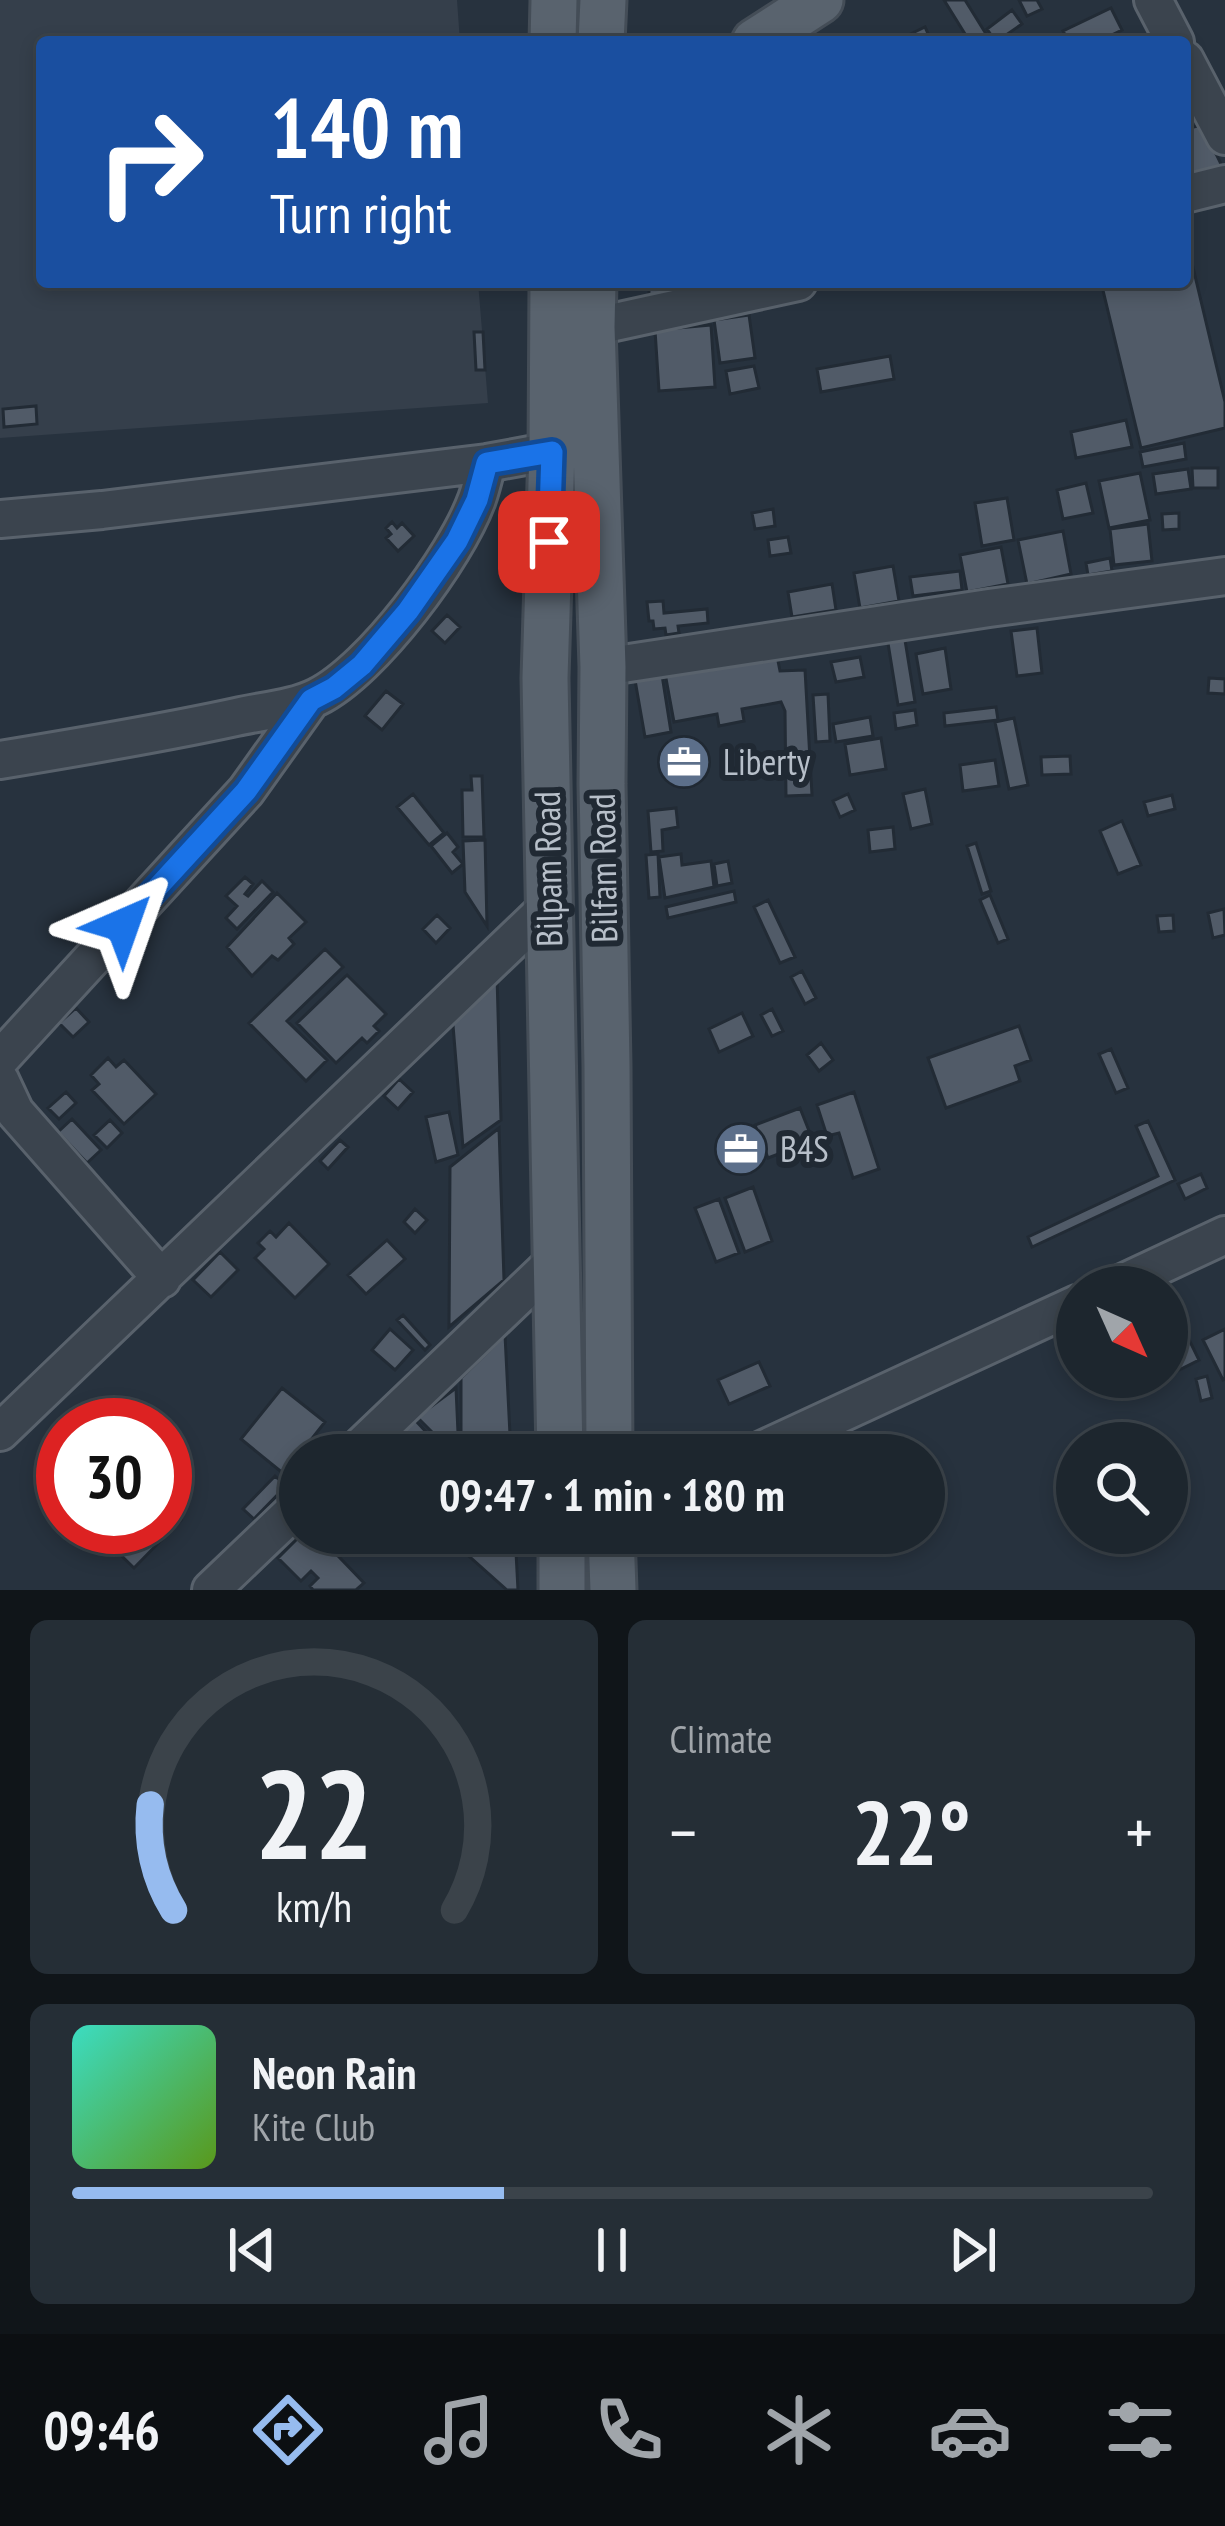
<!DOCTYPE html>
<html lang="en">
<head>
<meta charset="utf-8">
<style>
	:root { --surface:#1d262e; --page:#252e36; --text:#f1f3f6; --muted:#a0a5aa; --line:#3b434a; --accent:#96bbef }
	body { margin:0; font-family:"PT Sans Narrow",sans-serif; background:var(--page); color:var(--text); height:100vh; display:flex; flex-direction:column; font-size:45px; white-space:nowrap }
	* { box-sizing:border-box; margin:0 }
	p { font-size:39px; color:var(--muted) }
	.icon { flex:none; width:66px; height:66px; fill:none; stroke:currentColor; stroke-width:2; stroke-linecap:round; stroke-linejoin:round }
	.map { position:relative; height:1590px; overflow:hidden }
	.sheet { display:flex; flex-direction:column; gap:30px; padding:30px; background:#101519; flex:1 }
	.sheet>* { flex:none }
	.top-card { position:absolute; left:36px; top:36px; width:1155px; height:252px; border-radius:12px; box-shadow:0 6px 18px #0003,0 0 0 3px var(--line); background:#1a4fa0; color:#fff; overflow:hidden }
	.needle { width:78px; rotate:135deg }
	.tools { position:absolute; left:1056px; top:1266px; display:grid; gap:24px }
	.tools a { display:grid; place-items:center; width:132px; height:132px; border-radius:50%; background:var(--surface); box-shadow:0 6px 18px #0003,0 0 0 3px var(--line); font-size:60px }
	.speed { position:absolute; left:36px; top:1398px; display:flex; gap:24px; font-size:60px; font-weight:700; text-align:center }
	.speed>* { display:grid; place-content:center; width:156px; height:156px; border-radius:50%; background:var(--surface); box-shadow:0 6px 18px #0003,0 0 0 3px var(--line); line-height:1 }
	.speed .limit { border:18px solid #d22; background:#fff; color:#111 }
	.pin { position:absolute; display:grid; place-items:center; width:102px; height:102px; color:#fff; margin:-51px; border-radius:24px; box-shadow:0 6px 18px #0006 }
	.me { position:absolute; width:132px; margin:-66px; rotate:43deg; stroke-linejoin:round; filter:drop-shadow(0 0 9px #0008) }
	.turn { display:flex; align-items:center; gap:42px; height:252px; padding:0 36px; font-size:54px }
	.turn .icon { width:156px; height:156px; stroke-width:2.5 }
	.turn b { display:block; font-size:84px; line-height:102px }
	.big { font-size:90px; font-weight:600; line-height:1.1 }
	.sheet .card { flex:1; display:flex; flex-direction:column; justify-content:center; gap:18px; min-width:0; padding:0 42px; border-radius:18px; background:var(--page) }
	.sheet .dial { align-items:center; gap:0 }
	.dial svg { height:312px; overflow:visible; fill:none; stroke:var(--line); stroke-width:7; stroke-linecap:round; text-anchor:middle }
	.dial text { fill:var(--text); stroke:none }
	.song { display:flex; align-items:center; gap:36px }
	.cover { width:144px; height:144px; border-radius:18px; background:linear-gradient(135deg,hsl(170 70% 55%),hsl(90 70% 35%)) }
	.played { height:12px; border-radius:6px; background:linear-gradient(90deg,var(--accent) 40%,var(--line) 40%) }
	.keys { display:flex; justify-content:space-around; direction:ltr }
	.heat { display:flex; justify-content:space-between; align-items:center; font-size:66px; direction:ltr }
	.sheet .tiles { flex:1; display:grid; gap:30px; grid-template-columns:1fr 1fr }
	.card:last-child { grid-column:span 2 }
	.trip { position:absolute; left:279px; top:1434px; width:666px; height:120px; border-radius:60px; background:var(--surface); box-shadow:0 6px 18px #0003,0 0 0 3px var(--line); font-weight:600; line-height:120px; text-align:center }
	.tabs { display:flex; height:192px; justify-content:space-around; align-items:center; background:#0c0f12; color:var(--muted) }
	.tabs .icon { width:84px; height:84px }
	.tabs .current { color:var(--accent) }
	.tabs b { font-size:54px; color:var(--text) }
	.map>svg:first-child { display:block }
</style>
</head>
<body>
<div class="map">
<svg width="1225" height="1590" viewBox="0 0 1225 1590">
	<rect width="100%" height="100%" fill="#27323e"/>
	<path fill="#353f4b" d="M 0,0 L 457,0 L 460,42 L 42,42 L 42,282 L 478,282 L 488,403 L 0,438 Z"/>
	<path fill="#515b68" stroke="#222b35" stroke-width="3" d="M 944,0 L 965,0 L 991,42 L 970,42 Z
		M 1019,0 L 1037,0 L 1042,9 L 1027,16 Z
		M 1111,8 L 1122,30 L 1097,42 L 1069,42 L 1063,31 Z
		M 1012,10 L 1022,24 L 996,42 L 987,29 Z
		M 925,27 L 932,42 L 894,42 Z
		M 1202,125 L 1223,168 L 1185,177 L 1185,129 Z
		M 1186,238 L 1225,402 L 1225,428 L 1141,448 L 1101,282 L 1185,282 Z
		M 649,282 L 698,282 L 698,283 L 682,284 L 683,299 L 649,300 Z
		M 749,315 L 755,358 L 720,363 L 714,320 Z
		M 711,325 L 715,387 L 659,391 L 655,330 Z
		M 474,332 L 483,332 L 485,370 L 476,370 Z
		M 890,356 L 894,379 L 821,392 L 817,369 Z
		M 754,366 L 759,388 L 730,394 L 726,371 Z
		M 36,406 L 37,424 L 4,427 L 3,409 Z
		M 1126,420 L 1132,447 L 1076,458 L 1071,432 Z
		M 1184,443 L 1186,459 L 1143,467 L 1140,452 Z
		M 1192,468 L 1218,468 L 1218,488 L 1193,488 Z
		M 1188,469 L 1191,489 L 1156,494 L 1153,474 Z
		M 1140,473 L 1150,520 L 1109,528 L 1099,481 Z
		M 1086,483 L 1093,513 L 1063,519 L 1057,490 Z
		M 1007,498 L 1014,540 L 982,546 L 975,503 Z
		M 773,509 L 775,526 L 755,529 L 752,513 Z
		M 1179,513 L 1179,529 L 1163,530 L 1162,514 Z
		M 392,522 L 397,528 L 402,523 L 414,536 L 398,551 L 386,538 L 391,534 L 386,528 Z
		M 1148,524 L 1152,561 L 1114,565 L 1110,529 Z
		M 1063,531 L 1071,574 L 1027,584 L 1018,540 Z
		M 788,537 L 791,553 L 770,556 L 768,540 Z
		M 1001,547 L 1008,584 L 967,592 L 960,555 Z
		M 1110,558 L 1112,571 L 1088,575 L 1086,563 Z
		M 893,566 L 899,601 L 860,608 L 854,573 Z
		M 960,571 L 962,590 L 913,596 L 910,577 Z
		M 832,584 L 836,610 L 792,617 L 788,592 Z
		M 663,601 L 664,613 L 707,609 L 708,623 L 678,626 L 679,633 L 666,635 L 665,628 L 654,629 L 653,621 L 649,621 L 647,602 Z
		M 447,615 L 460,627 L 445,643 L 432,631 Z
		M 1037,628 L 1042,673 L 1017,676 L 1011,631 Z
		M 904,634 L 915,702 L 898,705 L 887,637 Z
		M 945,648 L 951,689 L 923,694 L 916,654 Z
		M 776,651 L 780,671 L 805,670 L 812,795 L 786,796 L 785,711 L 781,702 L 742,709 L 744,721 L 719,726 L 717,714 L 674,722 L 665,673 Z
		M 860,657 L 864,677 L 836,682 L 831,662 Z
		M 662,675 L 671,732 L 645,737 L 635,680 Z
		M 1209,678 L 1225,679 L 1225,694 L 1208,693 Z
		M 386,691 L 403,704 L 382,730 L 365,716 Z
		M 828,694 L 830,741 L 816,742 L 813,695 Z
		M 996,707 L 998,720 L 945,726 L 944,713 Z
		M 915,710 L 917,725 L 896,729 L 894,713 Z
		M 870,717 L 873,736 L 836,742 L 833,724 Z
		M 1014,718 L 1028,785 L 1009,789 L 995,722 Z
		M 881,738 L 886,769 L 850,775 L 845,744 Z
		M 1070,756 L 1071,774 L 1042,775 L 1041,757 Z
		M 995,760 L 999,786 L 963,791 L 960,765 Z
		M 471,776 L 482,776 L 484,837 L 463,837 L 462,790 L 472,790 Z
		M 925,789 L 932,824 L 911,829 L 903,794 Z
		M 413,794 L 444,833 L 429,845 L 397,807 Z
		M 848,794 L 855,810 L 840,817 L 833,801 Z
		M 1172,795 L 1175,809 L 1148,816 L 1144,802 Z
		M 676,808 L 678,827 L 662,830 L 663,851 L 651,852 L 648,811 Z
		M 1122,821 L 1141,865 L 1118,874 L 1100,831 Z
		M 893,827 L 895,849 L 870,852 L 868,830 Z
		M 447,833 L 458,847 L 453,852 L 463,864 L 452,873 L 431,846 Z
		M 485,840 L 487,926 L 465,892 L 463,841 Z
		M 976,843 L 991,891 L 982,894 L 967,846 Z
		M 658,854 L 660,897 L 649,898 L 646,855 Z
		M 681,854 L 682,865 L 711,861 L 714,887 L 665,898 L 659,857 Z
		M 728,861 L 732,883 L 717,886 L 714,864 Z
		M 245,877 L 253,884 L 245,894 L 248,896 L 262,881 L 273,892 L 237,929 L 226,918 L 237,906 L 226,896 Z
		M 734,891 L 736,902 L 668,918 L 666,907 Z
		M 277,893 L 306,922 L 289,938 L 294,944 L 278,960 L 272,956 L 252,976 L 227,947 Z
		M 990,895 L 1008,939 L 998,943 L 980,900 Z
		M 768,900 L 795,957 L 780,963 L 754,907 Z
		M 1224,909 L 1225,935 L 1213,938 L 1208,913 Z
		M 437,915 L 450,928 L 436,943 L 423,929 Z
		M 1173,915 L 1174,931 L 1159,932 L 1157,916 Z
		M 325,949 L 343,967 L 287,1021 L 327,1060 L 306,1081 L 249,1023 Z
		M 802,971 L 816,998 L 805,1004 L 791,977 Z
		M 347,975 L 386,1014 L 374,1026 L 379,1031 L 367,1043 L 362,1038 L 336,1063 L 297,1023 Z
		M 497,976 L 501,1120 L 463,1147 L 452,1013 Z
		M 76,1008 L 89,1022 L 73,1037 L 59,1023 Z
		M 772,1009 L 783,1031 L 772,1036 L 761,1015 Z
		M 742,1013 L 753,1036 L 719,1052 L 709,1029 Z
		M 1019,1026 L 1031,1060 L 1015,1066 L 1020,1081 L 946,1108 L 928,1058 Z
		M 821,1043 L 833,1060 L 819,1071 L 807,1055 Z
		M 1111,1049 L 1128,1088 L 1116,1093 L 1099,1054 Z
		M 108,1058 L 116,1067 L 124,1060 L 156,1094 L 124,1124 L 92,1090 L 99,1084 L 91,1075 Z
		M 399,1079 L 413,1092 L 398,1109 L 384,1096 Z
		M 66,1092 L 76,1103 L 59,1119 L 48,1108 Z
		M 854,1092 L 879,1169 L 853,1178 L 839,1133 L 827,1136 L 817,1105 Z
		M 800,1108 L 813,1141 L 768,1158 L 755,1125 Z
		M 449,1112 L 458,1155 L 436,1162 L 426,1117 Z
		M 72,1119 L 101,1150 L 87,1163 L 58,1132 Z
		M 110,1120 L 122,1133 L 107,1148 L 94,1135 Z
		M 1148,1121 L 1175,1180 L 1032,1247 L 1028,1237 L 1158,1176 L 1136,1126 Z
		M 499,1128 L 504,1280 L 449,1327 L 450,1167 Z
		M 340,1140 L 348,1147 L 328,1169 L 320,1161 Z
		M 1201,1174 L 1207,1188 L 1185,1199 L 1178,1184 Z
		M 753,1187 L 772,1241 L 745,1252 L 725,1198 Z
		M 719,1199 L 739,1253 L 716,1262 L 695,1208 Z
		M 415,1209 L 427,1220 L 415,1233 L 404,1222 Z
		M 289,1223 L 329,1264 L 295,1298 L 255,1258 L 264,1249 L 258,1243 L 270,1231 L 276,1237 Z
		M 387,1240 L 405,1259 L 366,1294 L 348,1275 Z
		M 220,1252 L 238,1270 L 211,1297 L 193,1280 Z
		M 403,1315 L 430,1345 L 425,1350 L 397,1320 Z
		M 1178,1317 L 1199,1360 L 1167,1376 L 1167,1322 Z
		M 390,1329 L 413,1350 L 395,1370 L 372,1350 Z
		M 1225,1329 L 1225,1379 L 1223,1380 L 1203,1340 Z
		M 505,1335 L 511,1455 L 461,1455 L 461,1378 Z
		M 759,1362 L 770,1386 L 729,1404 L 718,1380 Z
		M 1207,1376 L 1212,1398 L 1201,1401 L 1196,1379 Z
		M 1130,1377 L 1165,1377 L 1137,1391 Z
		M 282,1388 L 325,1422 L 284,1474 L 241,1439 Z
		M 456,1388 L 458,1433 L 434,1434 L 417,1417 Z
		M 415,1420 L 441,1448 L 433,1455 L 377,1455 Z
		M 275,1476 L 286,1486 L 254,1519 L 243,1509 Z
		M 165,1504 L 181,1520 L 134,1568 L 93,1528 L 165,1527 Z
		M 303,1533 L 316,1533 L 364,1583 L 356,1590 L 313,1590 L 310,1586 L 318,1578 L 311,1571 L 301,1581 L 278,1558 Z
		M 461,1533 L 515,1533 L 518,1590 L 507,1590 L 461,1549 Z"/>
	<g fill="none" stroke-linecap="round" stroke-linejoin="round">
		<g stroke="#59626c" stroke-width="42">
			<path id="minor" d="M 1153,0 L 1175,42
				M 1185,60 L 1225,136
				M 1185,194 L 1225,184
				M 592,327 L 798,282
				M 0,519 L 102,510 L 487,463 L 552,451
				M 603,667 L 989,608 L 1225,576
				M 0,760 C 79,747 158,734 236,717 C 262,711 293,709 317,697 C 372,670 456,557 477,499 C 481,488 484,475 487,463
				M 0,1059 L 246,791 L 311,700
				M 0,1080 L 15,1112 L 162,1279
				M 1114,1287 L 1225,1235
				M 0,1432 L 548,907
				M 352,1455 L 556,1260
				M 751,1455 L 1077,1304
				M 211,1590 L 300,1505"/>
		</g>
		<g stroke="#444d57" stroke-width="51">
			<path id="major" d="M 553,42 L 554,0
				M 601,42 L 603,0
				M 755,42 L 820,0
				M 553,282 L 552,451 L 545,678 L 560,1455
				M 593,282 L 592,327 L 603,667 L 602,784 L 607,1066 L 609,1455
				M 611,1533 L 613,1590
				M 562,1590 L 562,1533"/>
		</g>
		<use href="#minor" stroke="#3b444e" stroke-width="36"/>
		<use href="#major" stroke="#59636e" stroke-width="45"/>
	</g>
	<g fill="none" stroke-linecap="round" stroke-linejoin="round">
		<g stroke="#114b97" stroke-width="30">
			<path id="route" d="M 123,925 L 246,791 L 311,700 L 334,688 L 362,665 L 408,611 L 457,541 L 477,500 L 487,463 L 552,452 L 549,542"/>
		</g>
		<use href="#route" stroke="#1a73e8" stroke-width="21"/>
	</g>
	<defs>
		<g id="office-disc" transform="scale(2.7)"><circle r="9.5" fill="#5c6f8a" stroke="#202933"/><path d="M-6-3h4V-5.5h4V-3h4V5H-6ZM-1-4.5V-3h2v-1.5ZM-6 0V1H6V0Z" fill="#fff"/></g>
	</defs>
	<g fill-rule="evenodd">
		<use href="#office-disc" x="684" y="762"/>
		<use href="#office-disc" x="741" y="1149"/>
	</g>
	<g text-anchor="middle" stroke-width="12" stroke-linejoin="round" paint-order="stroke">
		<g font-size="36" fill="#b7bfc9" stroke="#202933" text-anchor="start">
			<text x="723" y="775">Liberty</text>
			<text x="780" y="1162">B4S</text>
		</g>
		<g font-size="36" fill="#b7bfc9" stroke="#202933">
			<text transform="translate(603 868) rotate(-91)" y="13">Bilfam Road</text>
			<text transform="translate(548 869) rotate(-91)" y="13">Bilpam Road</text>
		</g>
	</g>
</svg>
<div class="tools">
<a><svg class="needle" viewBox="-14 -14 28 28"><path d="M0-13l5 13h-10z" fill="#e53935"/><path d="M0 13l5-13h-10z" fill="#a0a5aa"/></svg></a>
<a><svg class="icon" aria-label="search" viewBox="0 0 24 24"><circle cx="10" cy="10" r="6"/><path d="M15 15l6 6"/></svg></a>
</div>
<div class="speed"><div class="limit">30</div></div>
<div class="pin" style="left:549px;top:542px;background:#d93025"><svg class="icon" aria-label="arrive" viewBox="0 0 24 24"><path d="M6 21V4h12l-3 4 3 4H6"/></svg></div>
<svg class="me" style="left:123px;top:925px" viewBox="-20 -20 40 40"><path d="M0-17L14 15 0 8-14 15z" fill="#1a73e8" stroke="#fff" stroke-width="4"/></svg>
<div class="trip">09:47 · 1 min · 180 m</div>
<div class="top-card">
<div class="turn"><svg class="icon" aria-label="right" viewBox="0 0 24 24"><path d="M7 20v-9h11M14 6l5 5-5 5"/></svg><div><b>140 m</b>Turn right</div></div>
</div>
</div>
<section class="sheet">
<div class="tiles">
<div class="card dial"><svg viewBox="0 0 100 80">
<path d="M14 69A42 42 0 1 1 86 69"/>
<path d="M14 69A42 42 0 0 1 8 42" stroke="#96bbef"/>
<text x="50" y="56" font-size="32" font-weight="700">22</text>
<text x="50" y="72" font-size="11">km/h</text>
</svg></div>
<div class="card"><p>Climate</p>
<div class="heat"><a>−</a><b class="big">22°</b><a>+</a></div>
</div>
<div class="card">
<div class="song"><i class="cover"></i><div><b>Neon Rain</b><p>Kite Club</p></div></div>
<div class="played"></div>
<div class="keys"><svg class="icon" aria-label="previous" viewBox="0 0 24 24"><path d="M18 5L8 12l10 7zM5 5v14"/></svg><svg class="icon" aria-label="pause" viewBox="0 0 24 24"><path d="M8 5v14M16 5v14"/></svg><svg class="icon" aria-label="next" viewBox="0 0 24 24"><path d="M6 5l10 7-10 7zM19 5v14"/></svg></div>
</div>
</div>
</section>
<nav class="tabs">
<b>09:46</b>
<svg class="icon current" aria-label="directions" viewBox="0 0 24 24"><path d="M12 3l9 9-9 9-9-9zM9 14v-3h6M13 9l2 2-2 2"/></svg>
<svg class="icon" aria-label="music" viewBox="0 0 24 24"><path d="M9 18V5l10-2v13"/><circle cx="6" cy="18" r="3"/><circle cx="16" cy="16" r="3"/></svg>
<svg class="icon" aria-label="phone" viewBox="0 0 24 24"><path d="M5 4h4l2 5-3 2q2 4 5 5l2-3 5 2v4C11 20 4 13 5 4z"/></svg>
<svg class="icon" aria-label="climate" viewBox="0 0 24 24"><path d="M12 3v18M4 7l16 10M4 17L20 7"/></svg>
<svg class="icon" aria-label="car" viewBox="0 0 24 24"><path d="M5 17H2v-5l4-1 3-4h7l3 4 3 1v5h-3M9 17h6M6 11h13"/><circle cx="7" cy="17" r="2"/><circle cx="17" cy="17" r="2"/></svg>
<svg class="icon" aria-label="filters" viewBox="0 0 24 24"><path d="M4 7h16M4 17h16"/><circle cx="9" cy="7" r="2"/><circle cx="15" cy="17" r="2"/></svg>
</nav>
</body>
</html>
